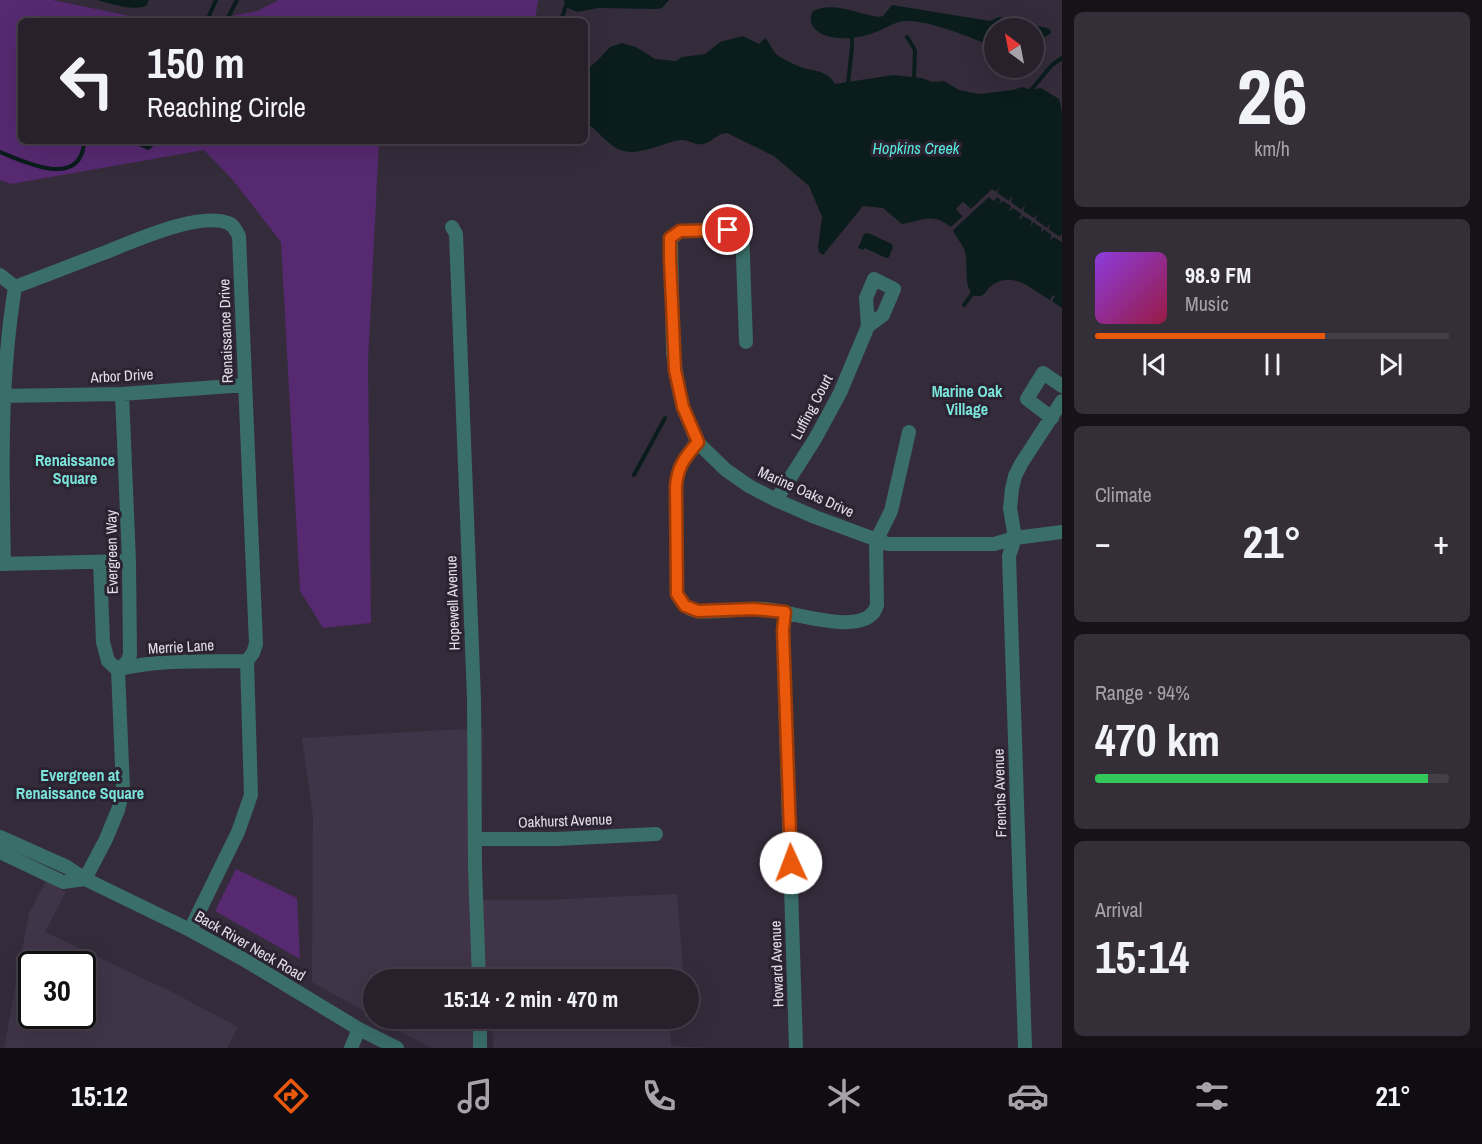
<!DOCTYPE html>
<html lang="en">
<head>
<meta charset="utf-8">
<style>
	:root { --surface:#28212c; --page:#342e38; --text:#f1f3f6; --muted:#a5a3a9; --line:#443e48; --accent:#ea580c }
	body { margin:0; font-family:"Archivo Narrow",sans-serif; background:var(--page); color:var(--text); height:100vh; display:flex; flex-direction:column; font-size:22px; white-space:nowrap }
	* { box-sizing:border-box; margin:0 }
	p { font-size:20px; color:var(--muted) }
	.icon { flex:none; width:33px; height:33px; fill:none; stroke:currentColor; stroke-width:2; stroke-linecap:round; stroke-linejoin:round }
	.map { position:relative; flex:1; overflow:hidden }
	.drawer { display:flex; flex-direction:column; gap:12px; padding:12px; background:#161218; width:420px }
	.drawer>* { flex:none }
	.banner { position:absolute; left:18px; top:18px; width:570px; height:126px; border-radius:9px; box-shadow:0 6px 24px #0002,0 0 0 2px var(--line); background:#28212c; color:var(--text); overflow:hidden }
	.needle { width:39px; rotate:328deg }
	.tools { position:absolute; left:984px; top:18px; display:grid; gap:12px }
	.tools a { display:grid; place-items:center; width:60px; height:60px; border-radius:50%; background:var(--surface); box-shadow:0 6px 24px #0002,0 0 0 2px var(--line); font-size:30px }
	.speed { position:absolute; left:18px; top:951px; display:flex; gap:12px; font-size:30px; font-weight:700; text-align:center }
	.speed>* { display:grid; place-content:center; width:78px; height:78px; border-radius:50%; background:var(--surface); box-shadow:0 6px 24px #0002,0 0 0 2px var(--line); line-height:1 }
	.speed .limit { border:3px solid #111; border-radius:9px; background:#fff; color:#111 }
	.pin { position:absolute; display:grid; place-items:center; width:51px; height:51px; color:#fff; margin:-26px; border:3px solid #fff; border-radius:50%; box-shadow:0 2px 6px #0007 }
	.me { position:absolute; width:66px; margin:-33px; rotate:358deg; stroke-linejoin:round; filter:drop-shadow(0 0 4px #0008) }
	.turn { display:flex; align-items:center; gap:21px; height:126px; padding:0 30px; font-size:27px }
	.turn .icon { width:78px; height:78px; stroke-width:2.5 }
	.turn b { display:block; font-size:42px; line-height:51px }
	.big { font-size:45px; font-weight:800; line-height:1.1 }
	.drawer .card { flex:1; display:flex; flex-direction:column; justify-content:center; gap:9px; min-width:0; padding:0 21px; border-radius:9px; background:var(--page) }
	.drawer .dial { align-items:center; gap:0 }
	.dial b { font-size:78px; line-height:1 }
	.song { display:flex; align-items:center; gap:18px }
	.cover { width:72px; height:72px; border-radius:9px; background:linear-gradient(135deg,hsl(270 70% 55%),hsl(340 70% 35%)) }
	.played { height:6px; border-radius:3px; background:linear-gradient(90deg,var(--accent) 65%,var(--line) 65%) }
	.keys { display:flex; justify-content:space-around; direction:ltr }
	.heat { display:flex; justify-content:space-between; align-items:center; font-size:33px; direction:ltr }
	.charge { height:9px; border-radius:4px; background:linear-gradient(90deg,#34c759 94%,var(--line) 0) }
	.trip { position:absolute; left:363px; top:969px; width:336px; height:60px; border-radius:30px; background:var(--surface); box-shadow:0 6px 24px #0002,0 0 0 2px var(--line); font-weight:800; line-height:60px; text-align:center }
	.tabs { display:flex; height:96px; justify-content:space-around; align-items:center; background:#100d12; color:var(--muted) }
	.tabs .icon { width:42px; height:42px }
	.tabs .active { color:var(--accent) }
	.tabs b { font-size:27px; color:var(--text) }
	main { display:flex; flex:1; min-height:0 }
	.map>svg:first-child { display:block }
</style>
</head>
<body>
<main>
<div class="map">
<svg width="1062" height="1048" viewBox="0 0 1062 1048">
	<rect width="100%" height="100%" fill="#352c3b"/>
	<path fill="#403448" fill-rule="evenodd" d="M 483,728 L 482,827 L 475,840 L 476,900 L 542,900 L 677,894 L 684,979 L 374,980 L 373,1016 L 312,982 L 313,817 L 302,738 Z
		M 46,881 L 66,892 L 45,932 L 174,993 L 238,1027 L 227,1048 L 4,1048 L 29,913 ZM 32,964 L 82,964 L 82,1016 L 32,1016 Z
		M 378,1019 L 473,1019 L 475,1048 L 431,1048 Z
		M 493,1019 L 681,1019 L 670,1020 L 671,1046 L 710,1048 L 493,1048 Z"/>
	<path fill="#562970" d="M 0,0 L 52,0 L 154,21 L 21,21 L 21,141 L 379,141 L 368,362 L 371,623 L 323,628 L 300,591 L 281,242 L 232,179 L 204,150 L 11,184 L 0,180 Z
		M 279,0 L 538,0 L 535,21 L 205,21 L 257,11 Z
		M 236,869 L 297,898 L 300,959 L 215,911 Z"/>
	<path fill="#0a1d1c" d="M 97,0 L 149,0 L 146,6 C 132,11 112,4 97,0 Z
		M 564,0 L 669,0 L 662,8 L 657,9 L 598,8 L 578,12 L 565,7 Z
		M 892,5 L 990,21 L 999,17 L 1047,28 L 1050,29 L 1051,33 L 1034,44 L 1034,28 L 994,28 L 994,47 C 972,38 929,20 906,21 C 895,21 885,29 876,32 C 859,39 827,43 814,28 C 810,22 810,17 813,11 C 835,1 857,14 879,17 L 883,16 Z
		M 743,36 L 759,44 L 765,38 C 771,44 772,52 780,57 C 785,60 801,68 807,69 C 819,71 829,73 835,84 L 893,75 L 922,78 L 932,82 L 944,81 L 959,90 L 979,94 L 1013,90 L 1022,87 L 1032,90 L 1041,88 L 1059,99 L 1062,112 L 1062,233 L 1060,237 L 1048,229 L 1051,223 L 1047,228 L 1035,219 L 1038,214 L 1034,219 L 1023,211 L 1025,206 L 1022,210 L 1010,202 L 1013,197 L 1009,201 L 997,193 L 1000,187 L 996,192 L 992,190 L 971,209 L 963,202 L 956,209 L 963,216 L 951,227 C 931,212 923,221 902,224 L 883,208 L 863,206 L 823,255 L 819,252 L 818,247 L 822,217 L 809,186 L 774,156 L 727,133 C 718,133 712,142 703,144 C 695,146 689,139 680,140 C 660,143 633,161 613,146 C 603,139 596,129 585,122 L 585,71 L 597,61 L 610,47 L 622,43 L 636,47 L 655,59 L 676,61 L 682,57 L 705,54 L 720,42 Z
		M 989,197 L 997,197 L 1001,200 L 999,204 L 1002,200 L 1012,206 L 1009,211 L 1013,208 L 1022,214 L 1020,218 L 1023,215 L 1032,221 L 1031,226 L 1033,222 L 1042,228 L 1041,233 L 1043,229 L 1052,235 L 1050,239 L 1053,236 L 1062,242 L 1062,308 L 1052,301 L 1055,296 L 1053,295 L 1050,300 C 1033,291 1015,271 994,284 C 988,287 987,293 981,296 L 974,296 C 962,283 969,268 965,252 C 963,244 956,238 953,230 Z
		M 868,233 L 892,244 L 893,247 L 889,257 L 886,258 L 865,248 L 863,250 L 858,248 L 864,234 Z"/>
	<path fill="#352c3b" d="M 999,187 L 997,193 L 1009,201 L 1012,196 L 1011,202 L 1021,210 L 1025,205 L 1023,211 L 1034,218 L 1038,214 L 1035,220 L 1047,228 L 1051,223 L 1048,229 L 1060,237 L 1062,233 L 1062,242 L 1054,237 L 1050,240 L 1052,235 L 1044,229 L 1041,233 L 1042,228 L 1033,222 L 1030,227 L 1032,221 L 1023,216 L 1021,219 L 1019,218 L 1022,214 L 1013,208 L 1009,211 L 1011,206 L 1003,201 L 999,204 L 1001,200 L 997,197 L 994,201 L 988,197 L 953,230 L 951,227 L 963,217 L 956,209 L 963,202 L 971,209 L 992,189 L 996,192 Z"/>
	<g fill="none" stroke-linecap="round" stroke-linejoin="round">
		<path stroke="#0a1d1c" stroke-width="4" d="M 564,12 L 565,7
			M 210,21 L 209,16 L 216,0
			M 226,21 L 237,0
			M 560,21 L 563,15
			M 907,37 L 915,50 L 914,78
			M 852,44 L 852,38
			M 848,83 L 852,47
			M 1031,90 L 1052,65 L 1062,58
			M 132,141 L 148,148 L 156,141
			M 0,152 C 26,163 79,188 84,144 L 88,142 L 103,141
			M 964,305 L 972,294
			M 634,475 L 665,418"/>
		<path stroke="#3a6e69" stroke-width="14" d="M 452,227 L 456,234 L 474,699 L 475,867 L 479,980
			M 0,275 L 15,287
			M 746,342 L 742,229 L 680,231 L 671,239 L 673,354 L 678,385 L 683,407 L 697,442 L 726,470 L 749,486 L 776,500 L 815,517 L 888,544 L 994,544 L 1015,538 L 1062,532
			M 0,396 L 122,394 L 245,385
			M 1052,418 L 1027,399 L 1043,373 L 1062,386
			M 697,442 C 685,458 678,465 676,486 L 677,594 C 682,603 686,609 697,611 C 715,614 745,607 766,609 C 790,611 868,640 877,605 L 876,541 L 891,511 L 909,432
			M 776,500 L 815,439 L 840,393 L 868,326 L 866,298 L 874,279 L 894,289 L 883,315 L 868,326
			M 0,564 L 129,561
			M 4,564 C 2,471 0,378 15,287 C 43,276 72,265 101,254 C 130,243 198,211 228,223 C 234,225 236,231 239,236 L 256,644 L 253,653 L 247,661 L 251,795 L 238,832 L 190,930
			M 785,612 L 783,630 L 796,1048
			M 120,669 C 161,659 205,662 247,661
			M 118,670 L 127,662 L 130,655 L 129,561 L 122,394
			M 0,837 L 67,867 L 85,879 L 190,930 L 243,959 L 359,1029 L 397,1048
			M 475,839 L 557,839 L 656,834
			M 0,852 L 63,882 L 85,879
			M 85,879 L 106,839 L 118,810 L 123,789 L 118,670 L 108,661 L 103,642 L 100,562
			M 351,1048 L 359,1029
			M 480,1048 L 480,1018
			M 1025,1048 L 1009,556 L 1015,538 L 1010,508 L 1012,489 L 1015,476 L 1021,464 L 1062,401"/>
	</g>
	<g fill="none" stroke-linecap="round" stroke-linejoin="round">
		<g stroke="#983908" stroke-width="15">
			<path id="route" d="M 728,230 L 680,231 L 670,238 L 670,259 L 675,370 L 683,407 L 698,442 C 685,458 678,465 676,486 L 677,594 L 685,606 L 698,611 L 754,609 L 785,612 L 783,630 L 791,863"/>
		</g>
		<use href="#route" stroke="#ea580c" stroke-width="10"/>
	</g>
	<g text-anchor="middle" stroke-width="6" stroke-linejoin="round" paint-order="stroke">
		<g font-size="15" fill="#e3dee7" stroke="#2b2331">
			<text transform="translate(226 331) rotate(-92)" y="5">Renaissance Drive</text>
			<text transform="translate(122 376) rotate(-3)" y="5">Arbor Drive</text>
			<text transform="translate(812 407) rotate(-62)" y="5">Luffing Court</text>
			<text transform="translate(806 492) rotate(24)" y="5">Marine Oaks Drive</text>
			<text transform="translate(112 552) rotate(-91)" y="5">Evergreen Way</text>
			<text transform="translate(453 603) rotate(-92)" y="5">Hopewell Avenue</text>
			<text transform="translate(181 647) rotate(-3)" y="5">Merrie Lane</text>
			<text transform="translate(1000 793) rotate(-92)" y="5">Frenchs Avenue</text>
			<text transform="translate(565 821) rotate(-2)" y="5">Oakhurst Avenue</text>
			<text transform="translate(250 946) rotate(30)" y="5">Back River Neck Road</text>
			<text transform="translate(777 964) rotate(-92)" y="5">Howard Avenue</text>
		</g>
		<g font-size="16" font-style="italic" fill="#57eadf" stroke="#2b2331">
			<text x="916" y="154">Hopkins Creek</text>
		</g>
		<g font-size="16" font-weight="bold" fill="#7be5dc" stroke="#2b2331">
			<text x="967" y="397">Marine Oak<tspan x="967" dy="18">Village</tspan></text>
			<text x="75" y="466">Renaissance<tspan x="75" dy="18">Square</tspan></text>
			<text x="80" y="781">Evergreen at<tspan x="80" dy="18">Renaissance Square</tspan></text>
		</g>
	</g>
</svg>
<div class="tools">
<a><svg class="needle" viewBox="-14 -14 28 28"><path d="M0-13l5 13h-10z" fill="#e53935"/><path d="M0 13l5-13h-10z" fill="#a5a3a9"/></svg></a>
</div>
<div class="speed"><div class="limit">30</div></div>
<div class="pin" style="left:728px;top:230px;background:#d93025"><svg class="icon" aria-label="arrive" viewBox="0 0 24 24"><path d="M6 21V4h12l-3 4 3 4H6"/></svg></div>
<svg class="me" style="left:791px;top:863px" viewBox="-20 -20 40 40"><circle r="19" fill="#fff"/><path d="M0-13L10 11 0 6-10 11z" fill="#ea580c"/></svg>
<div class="trip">15:14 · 2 min · 470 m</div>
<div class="banner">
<div class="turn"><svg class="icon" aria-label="left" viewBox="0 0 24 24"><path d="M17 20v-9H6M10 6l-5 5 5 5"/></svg><div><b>150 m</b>Reaching Circle</div></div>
</div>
</div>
<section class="drawer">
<div class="card dial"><b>26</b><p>km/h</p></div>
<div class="card">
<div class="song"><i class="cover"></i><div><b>98.9 FM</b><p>Music</p></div></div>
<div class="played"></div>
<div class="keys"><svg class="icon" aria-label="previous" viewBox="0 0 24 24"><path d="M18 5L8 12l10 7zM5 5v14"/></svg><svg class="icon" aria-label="pause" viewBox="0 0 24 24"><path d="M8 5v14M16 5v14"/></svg><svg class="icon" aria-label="next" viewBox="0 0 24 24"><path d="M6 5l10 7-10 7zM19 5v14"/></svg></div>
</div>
<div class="card"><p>Climate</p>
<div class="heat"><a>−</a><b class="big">21°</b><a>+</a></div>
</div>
<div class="card"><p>Range · 94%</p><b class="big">470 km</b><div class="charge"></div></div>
<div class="card"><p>Arrival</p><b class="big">15:14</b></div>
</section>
</main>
<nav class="tabs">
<b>15:12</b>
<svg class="icon active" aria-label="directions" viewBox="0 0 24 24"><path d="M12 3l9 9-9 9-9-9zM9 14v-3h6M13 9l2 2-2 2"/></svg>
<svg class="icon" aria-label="music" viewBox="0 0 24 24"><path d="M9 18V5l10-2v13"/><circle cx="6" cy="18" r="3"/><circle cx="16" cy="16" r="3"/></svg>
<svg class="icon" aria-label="phone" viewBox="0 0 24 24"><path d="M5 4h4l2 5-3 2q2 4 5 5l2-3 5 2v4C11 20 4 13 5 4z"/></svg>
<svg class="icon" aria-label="climate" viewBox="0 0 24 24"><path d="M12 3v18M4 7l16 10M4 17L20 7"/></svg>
<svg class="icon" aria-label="car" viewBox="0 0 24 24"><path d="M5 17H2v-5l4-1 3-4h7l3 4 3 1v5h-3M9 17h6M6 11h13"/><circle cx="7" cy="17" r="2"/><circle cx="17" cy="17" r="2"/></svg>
<svg class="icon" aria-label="filters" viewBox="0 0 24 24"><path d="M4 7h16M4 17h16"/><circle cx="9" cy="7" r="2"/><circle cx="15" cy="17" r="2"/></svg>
<b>21°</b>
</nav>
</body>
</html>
